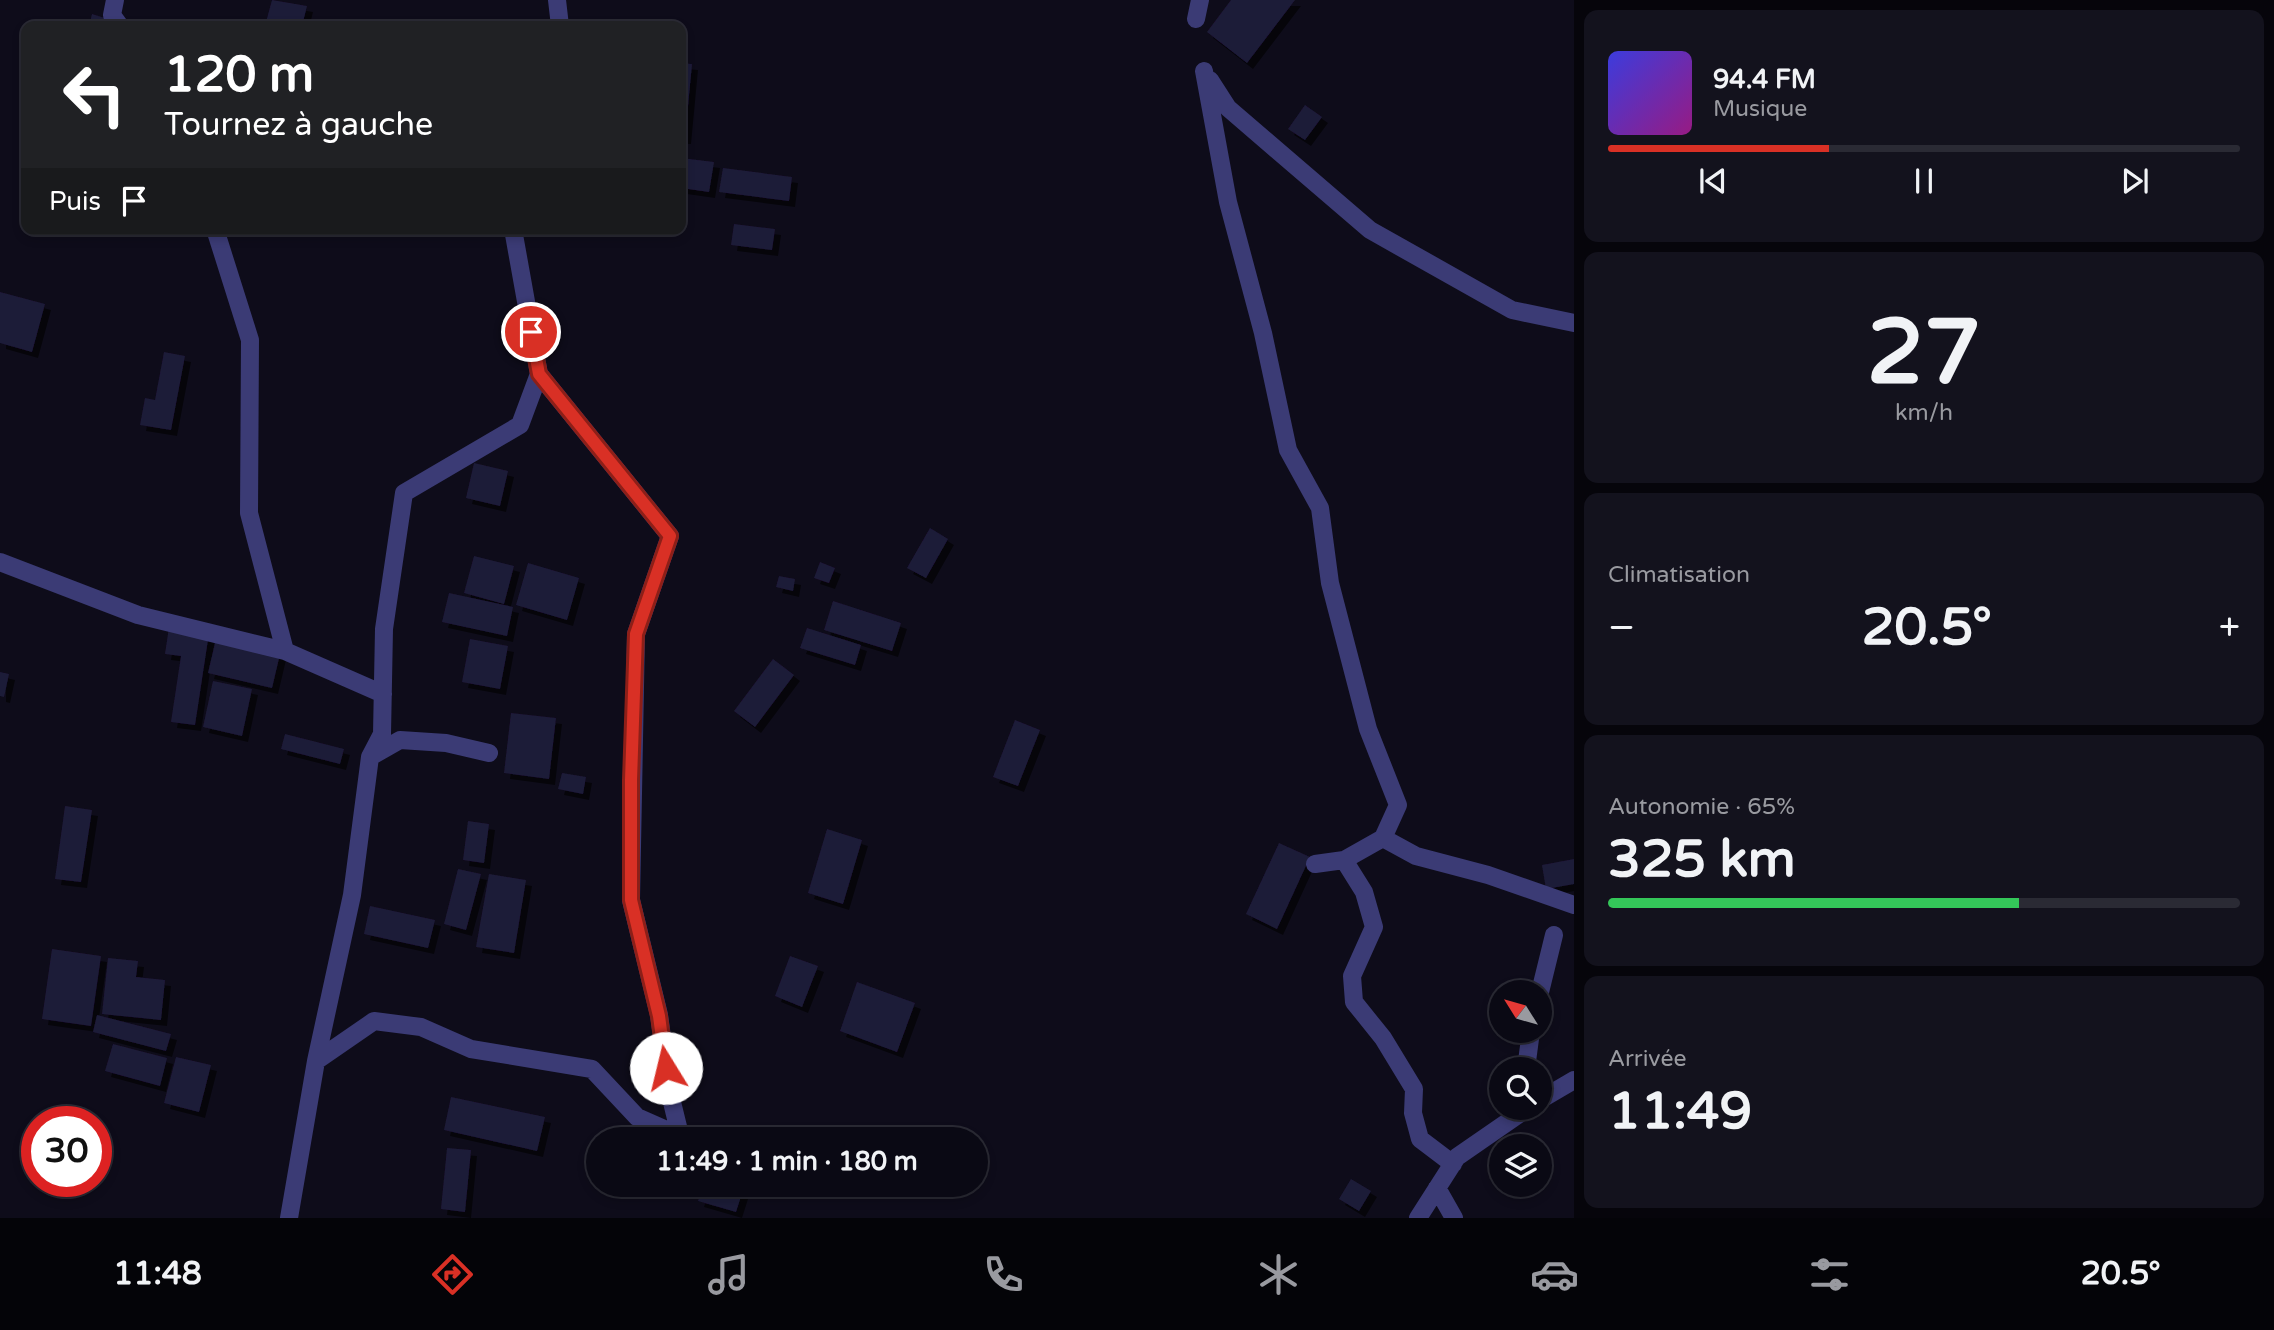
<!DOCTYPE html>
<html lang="fr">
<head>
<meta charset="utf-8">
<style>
	:root { --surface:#0a0914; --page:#13121d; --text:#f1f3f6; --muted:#999aa0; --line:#2a2a34; --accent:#d93025 }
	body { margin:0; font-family:"Varela Round",sans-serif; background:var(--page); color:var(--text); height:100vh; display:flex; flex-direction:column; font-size:26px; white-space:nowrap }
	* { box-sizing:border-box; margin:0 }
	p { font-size:23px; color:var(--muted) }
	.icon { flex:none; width:38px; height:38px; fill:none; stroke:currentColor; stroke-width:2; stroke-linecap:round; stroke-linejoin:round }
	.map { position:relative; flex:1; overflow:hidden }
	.side { display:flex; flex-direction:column; gap:10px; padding:10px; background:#06050b; width:700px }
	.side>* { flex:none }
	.guide { position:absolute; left:21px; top:21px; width:665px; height:214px; border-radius:14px; box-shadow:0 4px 10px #0003,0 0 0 2px var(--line); background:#202124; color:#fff; overflow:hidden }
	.needle { width:46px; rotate:307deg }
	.controls { position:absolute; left:1489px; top:980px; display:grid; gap:14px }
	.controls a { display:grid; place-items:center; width:63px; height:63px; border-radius:50%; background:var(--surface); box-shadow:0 4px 10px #0003,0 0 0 2px var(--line); font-size:35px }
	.speed { position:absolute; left:21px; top:1106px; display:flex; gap:14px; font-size:35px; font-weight:700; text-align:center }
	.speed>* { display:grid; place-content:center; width:91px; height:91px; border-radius:50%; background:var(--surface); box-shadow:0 4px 10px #0003,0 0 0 2px var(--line); line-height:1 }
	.speed .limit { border:10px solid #d22; background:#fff; color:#111 }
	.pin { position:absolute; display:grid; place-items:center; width:60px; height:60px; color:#fff; margin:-30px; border:4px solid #fff; border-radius:50%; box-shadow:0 2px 7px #0007 }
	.me { position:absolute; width:77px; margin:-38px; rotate:351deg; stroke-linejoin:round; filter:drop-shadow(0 0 5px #0008) }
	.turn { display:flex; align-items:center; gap:24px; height:147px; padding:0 28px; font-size:32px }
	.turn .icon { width:91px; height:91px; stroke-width:2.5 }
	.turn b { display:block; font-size:49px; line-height:60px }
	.then { display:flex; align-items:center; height:66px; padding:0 28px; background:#0003; gap:14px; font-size:26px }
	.big { font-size:52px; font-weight:700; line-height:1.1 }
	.side .tile { flex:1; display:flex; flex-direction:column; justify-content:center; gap:10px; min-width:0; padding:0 24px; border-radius:14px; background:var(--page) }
	.side .dial { align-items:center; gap:0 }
	.dial b { font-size:91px; line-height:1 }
	.song { display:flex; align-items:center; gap:21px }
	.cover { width:84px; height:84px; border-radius:10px; background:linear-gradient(135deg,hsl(240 70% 55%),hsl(310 70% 35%)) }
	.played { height:7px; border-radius:4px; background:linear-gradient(90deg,var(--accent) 35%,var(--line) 35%) }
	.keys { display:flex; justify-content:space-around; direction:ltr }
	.heat { display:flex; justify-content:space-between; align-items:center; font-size:38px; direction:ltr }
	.charge { height:10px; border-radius:5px; background:linear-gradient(90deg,#34c759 65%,var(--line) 0) }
	.trip { position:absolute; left:586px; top:1127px; width:402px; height:70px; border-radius:35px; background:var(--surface); box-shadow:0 4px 10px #0003,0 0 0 2px var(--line); font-weight:700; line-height:70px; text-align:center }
	.tabs { display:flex; height:112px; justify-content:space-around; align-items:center; background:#040408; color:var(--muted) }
	.tabs .icon { width:49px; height:49px }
	.tabs .current { color:var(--accent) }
	.tabs b { font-size:32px; color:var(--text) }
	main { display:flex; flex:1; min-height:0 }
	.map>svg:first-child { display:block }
</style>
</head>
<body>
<main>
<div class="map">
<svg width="1574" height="1218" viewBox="0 0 1574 1218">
	<defs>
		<filter id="shadow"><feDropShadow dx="6" dy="6" stdDeviation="0" flood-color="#0009"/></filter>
	</defs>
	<rect width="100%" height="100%" fill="#0e0c1a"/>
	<path fill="#1f1a39" filter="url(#shadow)" d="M 272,0 L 307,6 L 302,26 L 265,26 Z
		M 1231,0 L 1295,0 L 1247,63 L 1207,32 Z
		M 92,14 L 114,21 L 112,26 L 89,26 Z
		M 681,63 L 692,64 L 685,138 L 681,138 Z
		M 1305,105 L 1322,117 L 1305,140 L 1288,129 Z
		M 681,158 L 714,162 L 709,192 L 681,188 Z
		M 723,168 L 792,177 L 789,201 L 719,192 Z
		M 734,224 L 775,229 L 772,250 L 731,245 Z
		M 0,292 L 45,304 L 32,352 L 0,343 Z
		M 164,352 L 185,356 L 171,430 L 140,425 L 145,398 L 155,400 Z
		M 474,463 L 508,471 L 500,506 L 466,498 Z
		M 930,528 L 948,539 L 926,578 L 907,568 Z
		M 474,556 L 514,566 L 504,604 L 464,593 Z
		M 820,562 L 835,568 L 829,583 L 814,578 Z
		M 528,563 L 579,578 L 567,620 L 516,605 Z
		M 779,576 L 795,579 L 793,591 L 776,587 Z
		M 449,593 L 513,607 L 507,636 L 442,622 Z
		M 833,601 L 901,623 L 892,651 L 824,630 Z
		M 169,627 L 209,633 L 195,725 L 171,722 L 181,656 L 165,654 Z
		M 807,628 L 861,645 L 855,665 L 800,648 Z
		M 216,639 L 280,654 L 272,688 L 208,673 Z
		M 470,639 L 508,646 L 500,689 L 462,682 Z
		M 773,659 L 794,675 L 755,727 L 734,711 Z
		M 0,672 L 9,674 L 4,697 L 0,696 Z
		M 213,681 L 252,689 L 242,736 L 203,727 Z
		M 511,713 L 556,718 L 549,779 L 504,773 Z
		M 1015,720 L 1040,730 L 1018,786 L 993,777 Z
		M 285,734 L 344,749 L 340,764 L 281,749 Z
		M 562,773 L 586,777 L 583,794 L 558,789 Z
		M 65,806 L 92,810 L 81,882 L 55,879 Z
		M 468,821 L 489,824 L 484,863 L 463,860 Z
		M 827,829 L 862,840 L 843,904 L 808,893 Z
		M 1279,843 L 1310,857 L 1277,929 L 1246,914 Z
		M 1574,859 L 1574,884 L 1546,889 L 1542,865 Z
		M 458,869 L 481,874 L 466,930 L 444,924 Z
		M 489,874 L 526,880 L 514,953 L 476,947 Z
		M 370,906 L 435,920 L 428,948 L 364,934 Z
		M 52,949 L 101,956 L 91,1026 L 42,1019 Z
		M 790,956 L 818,966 L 802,1007 L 775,996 Z
		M 108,958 L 138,961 L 136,977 L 165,980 L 161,1020 L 102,1014 Z
		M 857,982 L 915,1003 L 897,1052 L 840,1031 Z
		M 97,1015 L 171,1034 L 166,1051 L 93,1032 Z
		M 113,1044 L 167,1058 L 160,1086 L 105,1071 Z
		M 176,1057 L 211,1065 L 199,1112 L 164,1103 Z
		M 451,1097 L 545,1117 L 537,1151 L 444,1130 Z
		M 447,1148 L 471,1150 L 465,1212 L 441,1209 Z
		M 1351,1179 L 1371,1191 L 1359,1211 L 1339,1199 Z
		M 703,1185 L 726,1185 L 743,1190 L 736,1212 L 698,1201 Z"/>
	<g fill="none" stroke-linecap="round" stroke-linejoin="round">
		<path stroke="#3b3b75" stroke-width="18" d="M 115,0 L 112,15 L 120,26
			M 557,0 L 560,26
			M 1196,19 L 1200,0
			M 1204,71 L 1228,202 L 1263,333 L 1288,450 L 1320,508 L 1330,583 L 1368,729 L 1398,805 L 1383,838
			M 1210,80 L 1228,108 L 1370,230 L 1512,310 L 1574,323
			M 215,229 L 250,340 L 249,513 L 285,651 L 383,694
			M 513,229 L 539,374 L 670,536 L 636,634 L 631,900 L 659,1015 L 670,1094 L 681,1139
			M 0,562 L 138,615 L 285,651
			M 370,757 L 400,740 L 446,743 L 489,753
			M 1344,860 L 1364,892 L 1374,927 L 1352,976 L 1354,1002 L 1383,1038 L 1414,1089 L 1413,1113 L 1420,1139 L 1453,1164
			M 1315,864 L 1344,860 L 1383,838 L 1416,856 L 1488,875 L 1574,905
			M 1540,992 L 1554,935
			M 316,1061 L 374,1021 L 421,1027 L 471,1049 L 592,1069 L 637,1117 L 680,1136
			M 1526,1069 L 1531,1031
			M 1540,1100 L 1574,1080
			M 1437,1188 L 1454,1218
			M 289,1218 L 316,1061 L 352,895 L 370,757 L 382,734 L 384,629 L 404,493 L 520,425 L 539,374
			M 1418,1218 L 1457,1157 L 1528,1108"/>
	</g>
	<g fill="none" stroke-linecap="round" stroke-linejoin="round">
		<g stroke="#8d1f18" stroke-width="18">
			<path id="route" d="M 531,332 L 539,374 L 670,536 L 636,634 L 631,780 L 631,900 L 659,1016 L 666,1068"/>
		</g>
		<use href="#route" stroke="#d93025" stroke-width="12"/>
	</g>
</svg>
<div class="controls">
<a><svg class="needle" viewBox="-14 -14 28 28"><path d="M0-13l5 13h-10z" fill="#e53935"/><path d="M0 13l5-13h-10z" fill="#999aa0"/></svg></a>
<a><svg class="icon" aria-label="search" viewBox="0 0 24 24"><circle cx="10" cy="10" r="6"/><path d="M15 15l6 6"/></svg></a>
<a><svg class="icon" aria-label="layers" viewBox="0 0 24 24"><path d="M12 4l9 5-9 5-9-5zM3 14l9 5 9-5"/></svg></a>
</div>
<div class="speed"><div class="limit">30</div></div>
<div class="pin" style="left:531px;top:332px;background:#d93025"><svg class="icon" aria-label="arrive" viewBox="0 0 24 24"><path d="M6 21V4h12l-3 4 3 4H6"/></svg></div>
<svg class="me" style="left:666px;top:1068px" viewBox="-20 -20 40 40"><circle r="19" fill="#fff"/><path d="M0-13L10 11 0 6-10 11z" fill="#d93025"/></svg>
<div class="trip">11:49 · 1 min · 180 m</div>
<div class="guide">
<div class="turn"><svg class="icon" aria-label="left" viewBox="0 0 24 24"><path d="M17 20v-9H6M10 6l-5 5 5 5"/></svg><div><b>120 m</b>Tournez à gauche</div></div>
<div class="then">Puis<svg class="icon" aria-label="arrive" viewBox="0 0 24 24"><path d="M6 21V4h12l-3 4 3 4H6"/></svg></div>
</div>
</div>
<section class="side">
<div class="tile">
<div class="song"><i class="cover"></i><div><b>94.4 FM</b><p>Musique</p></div></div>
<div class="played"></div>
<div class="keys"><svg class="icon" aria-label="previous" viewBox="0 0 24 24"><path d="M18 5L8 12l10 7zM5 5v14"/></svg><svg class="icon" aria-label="pause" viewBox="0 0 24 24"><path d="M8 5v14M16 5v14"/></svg><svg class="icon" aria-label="next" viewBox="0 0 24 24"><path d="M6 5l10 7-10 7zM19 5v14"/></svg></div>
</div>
<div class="tile dial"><b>27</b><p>km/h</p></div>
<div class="tile"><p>Climatisation</p>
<div class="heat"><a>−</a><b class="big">20.5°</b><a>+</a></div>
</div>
<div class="tile"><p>Autonomie · 65%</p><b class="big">325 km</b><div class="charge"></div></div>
<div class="tile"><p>Arrivée</p><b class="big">11:49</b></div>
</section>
</main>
<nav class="tabs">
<b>11:48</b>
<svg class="icon current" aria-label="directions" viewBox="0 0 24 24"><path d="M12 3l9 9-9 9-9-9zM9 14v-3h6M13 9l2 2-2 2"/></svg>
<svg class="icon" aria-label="music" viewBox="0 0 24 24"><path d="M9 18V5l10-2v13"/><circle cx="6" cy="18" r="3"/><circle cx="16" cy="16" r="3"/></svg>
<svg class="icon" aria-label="phone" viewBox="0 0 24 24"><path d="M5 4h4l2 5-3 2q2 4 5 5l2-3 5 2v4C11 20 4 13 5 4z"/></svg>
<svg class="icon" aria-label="climate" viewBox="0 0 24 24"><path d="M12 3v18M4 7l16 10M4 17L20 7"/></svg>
<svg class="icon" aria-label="car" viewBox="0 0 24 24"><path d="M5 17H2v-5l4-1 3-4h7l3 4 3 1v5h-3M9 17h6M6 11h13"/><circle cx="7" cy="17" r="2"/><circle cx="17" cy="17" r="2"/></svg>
<svg class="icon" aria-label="filters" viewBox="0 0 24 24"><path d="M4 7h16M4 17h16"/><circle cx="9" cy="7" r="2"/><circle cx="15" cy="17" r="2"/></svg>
<b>20.5°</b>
</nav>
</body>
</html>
